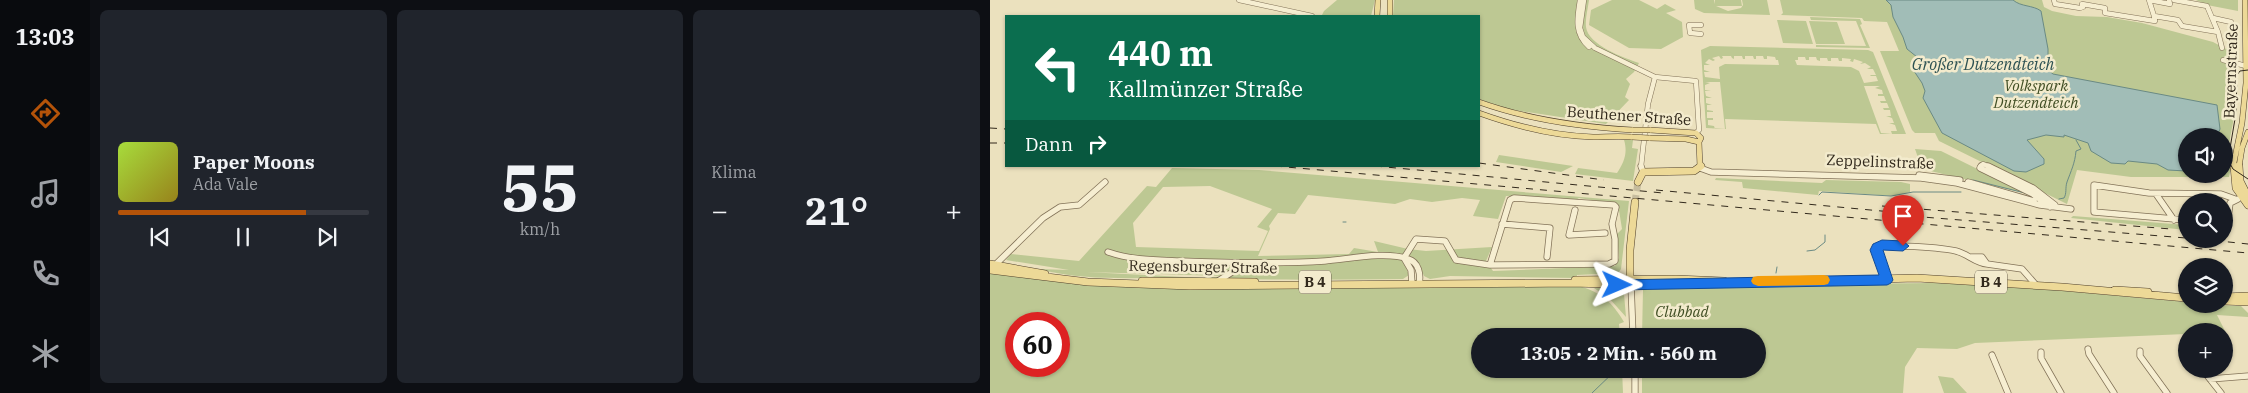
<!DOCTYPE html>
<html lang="de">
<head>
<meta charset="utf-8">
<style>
	:root { --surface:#171b24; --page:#20242c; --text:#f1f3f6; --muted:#9ea1a6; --line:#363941; --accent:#b45309 }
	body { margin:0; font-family:"IBM Plex Serif",serif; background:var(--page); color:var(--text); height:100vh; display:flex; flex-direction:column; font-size:19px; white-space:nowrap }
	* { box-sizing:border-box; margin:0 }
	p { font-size:16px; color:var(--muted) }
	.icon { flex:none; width:28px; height:28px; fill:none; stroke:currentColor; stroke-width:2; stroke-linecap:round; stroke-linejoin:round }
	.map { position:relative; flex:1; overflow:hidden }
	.drawer { display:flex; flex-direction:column; gap:10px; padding:10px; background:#0d0f14; width:900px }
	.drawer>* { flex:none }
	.top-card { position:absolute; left:15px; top:15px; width:475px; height:152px; border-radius:0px; box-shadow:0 1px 4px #0004; background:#0b6e4f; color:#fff; overflow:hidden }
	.controls { position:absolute; left:1188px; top:128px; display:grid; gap:10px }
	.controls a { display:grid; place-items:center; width:55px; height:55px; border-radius:50%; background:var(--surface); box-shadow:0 1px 4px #0004; font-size:25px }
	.speed { position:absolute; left:15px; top:312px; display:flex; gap:10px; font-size:25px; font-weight:700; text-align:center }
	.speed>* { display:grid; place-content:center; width:65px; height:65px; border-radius:50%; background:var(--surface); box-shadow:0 1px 4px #0004; line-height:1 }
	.speed .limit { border:8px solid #d22; background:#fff; color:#111 }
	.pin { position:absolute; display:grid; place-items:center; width:42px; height:42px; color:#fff; margin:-51px -21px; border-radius:50% 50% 50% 0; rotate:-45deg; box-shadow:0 0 5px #0007 }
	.pin .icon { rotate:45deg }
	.me { position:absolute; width:55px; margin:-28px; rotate:91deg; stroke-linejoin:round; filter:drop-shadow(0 0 4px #0008) }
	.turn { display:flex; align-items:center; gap:18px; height:105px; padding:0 20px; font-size:22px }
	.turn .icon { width:65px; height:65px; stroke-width:2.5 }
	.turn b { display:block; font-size:35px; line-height:42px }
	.then { display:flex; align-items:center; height:48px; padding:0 20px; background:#0003; gap:10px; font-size:19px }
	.big { font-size:38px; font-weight:700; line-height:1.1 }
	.drawer .widget { flex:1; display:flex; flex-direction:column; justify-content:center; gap:8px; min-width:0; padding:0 18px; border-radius:8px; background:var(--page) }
	.drawer .dial { align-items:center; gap:0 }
	.dial b { font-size:65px; line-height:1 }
	.song { display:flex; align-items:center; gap:15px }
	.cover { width:60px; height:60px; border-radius:8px; background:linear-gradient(135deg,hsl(80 70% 55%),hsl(50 70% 35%)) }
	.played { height:5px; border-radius:2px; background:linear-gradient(90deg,var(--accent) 75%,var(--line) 75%) }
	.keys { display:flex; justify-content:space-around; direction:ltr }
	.heat { display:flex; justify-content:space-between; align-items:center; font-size:28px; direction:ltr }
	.drawer .tiles { flex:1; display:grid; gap:10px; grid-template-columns:repeat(3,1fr) }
	.trip { position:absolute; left:481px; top:328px; width:295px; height:50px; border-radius:25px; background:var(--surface); box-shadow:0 1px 4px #0004; font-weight:700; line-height:50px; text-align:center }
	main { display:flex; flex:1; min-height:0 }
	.dock { display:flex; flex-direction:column; width:90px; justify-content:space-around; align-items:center; background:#090b0e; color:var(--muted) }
	.dock .icon { width:35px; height:35px }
	.dock .current { color:var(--accent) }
	.dock b { font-size:22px; color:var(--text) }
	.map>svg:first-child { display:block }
</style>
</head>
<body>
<main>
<nav class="dock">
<b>13:03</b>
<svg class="icon current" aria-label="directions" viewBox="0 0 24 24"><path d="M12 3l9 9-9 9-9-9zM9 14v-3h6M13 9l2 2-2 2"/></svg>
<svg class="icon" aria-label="music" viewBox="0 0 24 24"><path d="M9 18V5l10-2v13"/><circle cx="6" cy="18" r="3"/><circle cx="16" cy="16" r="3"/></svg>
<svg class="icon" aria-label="phone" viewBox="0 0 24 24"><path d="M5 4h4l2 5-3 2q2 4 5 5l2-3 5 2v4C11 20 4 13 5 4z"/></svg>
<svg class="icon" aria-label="climate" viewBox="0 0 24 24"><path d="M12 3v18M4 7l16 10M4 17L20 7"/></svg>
</nav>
<section class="drawer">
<div class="tiles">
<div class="widget">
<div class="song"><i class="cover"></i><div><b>Paper Moons</b><p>Ada Vale</p></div></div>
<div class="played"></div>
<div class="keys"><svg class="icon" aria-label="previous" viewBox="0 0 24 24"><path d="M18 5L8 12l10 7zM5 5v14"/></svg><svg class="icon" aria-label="pause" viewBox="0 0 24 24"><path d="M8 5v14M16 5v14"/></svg><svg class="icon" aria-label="next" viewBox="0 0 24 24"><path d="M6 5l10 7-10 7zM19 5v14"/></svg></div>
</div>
<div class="widget dial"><b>55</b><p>km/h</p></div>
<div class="widget"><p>Klima</p>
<div class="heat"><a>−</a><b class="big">21°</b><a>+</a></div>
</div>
</div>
</section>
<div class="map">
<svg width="1258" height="393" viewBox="0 0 1258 393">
	<rect width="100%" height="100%" fill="#ebe1be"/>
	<path fill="#bdc893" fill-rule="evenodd" d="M 347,0 L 385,0 L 381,16 L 332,15 L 334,11 Z
		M 404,0 L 599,0 C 598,8 595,19 596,27 C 598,45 634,58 649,63 L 644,72 L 636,79 L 640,84 L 635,97 L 639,100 L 616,124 L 517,109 L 489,99 L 489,16 L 403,16 Z
		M 620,0 L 649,0 L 667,9 L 675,4 L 686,10 L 676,13 L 692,22 L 693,37 L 671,49 L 639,48 L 599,25 L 601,10 L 622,0 Z
		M 704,0 L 724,0 L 725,4 L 725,0 L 751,0 L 752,6 L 726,6 L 738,11 L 751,8 L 753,5 L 752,0 L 777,0 L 780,15 L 714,13 L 705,9 Z
		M 790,0 L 1052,0 L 1054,7 L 1062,11 L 1086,16 L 1117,17 L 1152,23 L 1223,42 L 1238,50 L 1243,44 L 1241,28 L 1247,33 L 1247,63 L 1241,72 L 1240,102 L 1245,112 L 1236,159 L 1241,168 L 1239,177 L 1141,177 L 1087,170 L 1077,204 L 949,141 L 945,133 L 925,133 L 922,130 L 890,51 L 909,51 L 897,22 L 874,21 L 872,18 L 791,15 L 793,13 ZM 1196,136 L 1234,136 L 1234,174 L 1196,174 Z
		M 1206,0 L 1248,0 L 1248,11 L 1217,5 Z
		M 820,17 L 870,19 L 872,24 L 870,25 L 880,48 L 826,47 L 826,45 L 876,46 L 866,21 L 821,20 Z
		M 787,20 L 816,21 L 823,44 L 793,43 Z
		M 819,21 L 847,22 L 855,44 L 826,44 Z
		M 720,46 L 878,50 L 883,52 L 916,134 L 890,134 L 886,124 L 735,119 L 736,129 L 716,128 L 711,50 ZM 729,56 L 731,59 L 733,58 L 732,56 L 741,56 L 742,58 L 744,59 L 744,56 L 752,56 L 753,59 L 755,59 L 755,56 L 763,56 L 764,59 L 766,59 L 766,56 L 773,56 L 774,59 L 777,59 L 777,56 L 785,57 L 786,60 L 788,60 L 789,65 L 735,64 L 729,67 L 730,79 L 715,77 L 714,72 L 720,72 L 714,70 L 714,65 L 720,65 L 715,63 L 719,59 L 723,61 L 725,60 L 722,58 ZM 808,57 L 815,57 L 816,60 L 819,60 L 819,57 L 826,57 L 827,60 L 830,61 L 830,58 L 837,58 L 838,61 L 841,61 L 841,58 L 848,58 L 849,61 L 852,61 L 852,58 L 861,59 L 860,61 L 863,62 L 864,59 L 873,62 L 870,64 L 875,63 L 881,67 L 877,69 L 883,69 L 886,75 L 880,75 L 881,76 L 886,76 L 888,81 L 874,83 L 869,71 L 861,67 L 807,65 L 805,60 L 808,60 ZM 715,82 L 730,82 L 735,129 L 725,129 L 724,126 L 718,125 L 718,120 L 723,120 L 723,118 L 717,118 L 717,112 L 723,112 L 723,111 L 717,110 L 717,105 L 722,105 L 716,103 L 716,98 L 722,98 L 716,96 L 715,91 L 721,91 L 715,90 L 715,85 L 720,83 ZM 874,86 L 890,86 L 885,88 L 892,90 L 893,94 L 888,94 L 888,96 L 894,96 L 896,101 L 890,101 L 891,103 L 897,103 L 899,108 L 893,108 L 894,110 L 900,110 L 901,116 L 896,116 L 902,118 L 904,123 L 899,123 L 905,125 L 907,131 L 901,131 L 902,134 L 891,133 Z
		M 634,140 L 643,140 L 642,148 L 648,149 L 643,181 L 585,174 L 588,168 L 627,173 C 634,162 638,153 634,140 Z
		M 925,149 L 951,151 L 1038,194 L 932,169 Z
		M 509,155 L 583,166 L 571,172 L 506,162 Z
		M 182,168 L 269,170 L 639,201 L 631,269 L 628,273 L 587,275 L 587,278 L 460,276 L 440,279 L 434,276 C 429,264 425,257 411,255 L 419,275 L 413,279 C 333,280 253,280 173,278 C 133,278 88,280 49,269 L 79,270 L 16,260 L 21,254 L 89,261 L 157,186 L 166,187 ZM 220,186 L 282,209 L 267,227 L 278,231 L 269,251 L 146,247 L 143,223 L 173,187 ZM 318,195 L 405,204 L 420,199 L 442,202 L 472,198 L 490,200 L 483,216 L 508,219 L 516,196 L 584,201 L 589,198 L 628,204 L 632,229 L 627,234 L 629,258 L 625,266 L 503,271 L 496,261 L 502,247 L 436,251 L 418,249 L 384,241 L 388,252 L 364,248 L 359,254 L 268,256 L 280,229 L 279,226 L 288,213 L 305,214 ZM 96,272 L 236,276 L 214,278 Z
		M 726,178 L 832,183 L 836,180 L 911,182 L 920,184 L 920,192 L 905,196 L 829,191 L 828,195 L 753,188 L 752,182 L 725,180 Z
		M 1083,216 L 1196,225 L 1196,230 L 1081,218 Z
		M 0,272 L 96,283 L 589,286 C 611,292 623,303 634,322 L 629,324 L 630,336 L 490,336 L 490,369 L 632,369 L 633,393 L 0,393 ZM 26,324 L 69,324 L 69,366 L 26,366 Z
		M 943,283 L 1031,287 L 1196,302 L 1196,304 L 1251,306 L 1258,313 L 1258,317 L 1227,315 L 1241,343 L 1234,341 L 1234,331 L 1196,331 L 1196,334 L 985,343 L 967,349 L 927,348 L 915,367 L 913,393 L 652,393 L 652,369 L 768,369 L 768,336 L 652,336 L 653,290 L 754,285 Z
		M 604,288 L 629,288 L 634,294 L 636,317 L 619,298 Z
		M 948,376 L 963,378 L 977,393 L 954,393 Z"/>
	<path fill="#a1bdb7" stroke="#6a8a84" d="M 896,0 L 1023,0 C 1031,7 1043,5 1051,11 L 1058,49 L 1058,70 L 1063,74 L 1227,105 L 1230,129 L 1227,136 L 1196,136 L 1196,171 L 1178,170 L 1167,164 L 1138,161 L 1135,164 L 1121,163 L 1101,151 L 1098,143 L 1074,135 L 1074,137 L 1056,135 L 1037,140 L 1054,159 L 1054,164 L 1036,172 L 1024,171 L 952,133 L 933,98 L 935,91 L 932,83 L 922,68 L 927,57 L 917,49 L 913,37 L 903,17 L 901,5 Z"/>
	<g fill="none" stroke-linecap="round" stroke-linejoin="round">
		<path stroke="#6a8a84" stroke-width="1" d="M 983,180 L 1035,193
			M 829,195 L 832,192 L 901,196 L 923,192 L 971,192
			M 1069,199 L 1074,198 C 1077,193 1075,188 1077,182 C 1081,171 1085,163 1086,151 L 1091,149 L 1086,140
			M 353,222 L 356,222
			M 817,251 L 825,250 L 835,242 L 835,235
			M 786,273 L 787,267
			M 602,393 L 627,369"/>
		<path stroke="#c6bc9e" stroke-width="7" stroke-dasharray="7 4" stroke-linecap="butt" d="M 645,202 L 648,182"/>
		<g stroke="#827258" stroke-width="5.5">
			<path id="minor-far1" d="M 249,0 L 322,16
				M 590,0 C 587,18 584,34 599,47
				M 594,0 L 590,28 L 593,37 L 605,48 L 665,77 L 706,81 L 709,130 L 706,133
				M 1064,0 L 1065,4 L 1090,8 L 1093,7 L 1092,4 L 1115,8 L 1115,13 L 1165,21 L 1164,16 L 1188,20 L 1192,26 L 1228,32 L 1217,6 L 1184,0
				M 1159,0 L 1180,4 L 1179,0
				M 1159,0 L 1164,16
				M 1223,18 L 1241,22
				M 711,25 L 699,25 L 700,33 L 711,34
				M 1228,32 L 1232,48
				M 1233,60 L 1256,66
				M 651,167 L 658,104 L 665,77
				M 990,167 L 993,164 L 1000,167"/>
		</g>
		<g stroke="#827258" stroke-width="7">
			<path id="minor" d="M 651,166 L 653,172
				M 991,166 L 990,168 L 1043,194 L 1060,207 L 1065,205 L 1043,188 L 998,166
				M 710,168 L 721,172 L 931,178 L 967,183 L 1050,205 L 1081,209
				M 929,175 L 970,180
				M 978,182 L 1044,201
				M 1166,194 L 1184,220
				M 524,198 L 624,205 L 626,207 L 622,224 L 625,239 L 625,261 L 619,264 L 500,265 L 520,200 Z
				M 585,210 L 579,235 L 615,233
				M 1196,220 L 1104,212 L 1104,185 L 1159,193 L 1231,194 L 1245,199
				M 1234,222 L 1238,219 L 1240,203 L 1248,199
				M 512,224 L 560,228 L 557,257
				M 118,252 C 141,260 165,260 190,261 C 238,263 287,264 335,261 C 359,259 396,251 418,259 C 429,262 431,275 429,284
				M 981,257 L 992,257 L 997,264 L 1032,269 L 1046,285
				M 414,258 L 426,239 L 455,241 L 466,260 L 500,265
				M 414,258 L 421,270 L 422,284
				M 4,266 L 53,218 L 70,207 L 89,205 L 115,182
				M 897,279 L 886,250 L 892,245 C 916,247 942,246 966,251 C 978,254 985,263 997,264
				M 228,281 L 255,264
				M 641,285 L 643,336
				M 1194,346 L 1196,349
				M 1098,349 L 1099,354 L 1124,393
				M 1150,351 L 1150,356 L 1177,393
				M 1051,352 L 1051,358 L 1071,393
				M 1002,355 L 1018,393
				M 645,369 L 645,393
				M 1212,369 L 1231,393
				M 1220,379 L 1258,376"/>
		</g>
		<g stroke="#50402c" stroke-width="6">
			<path id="major-far1" d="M 400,0 L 400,16
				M 387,16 L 388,0
				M 489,102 C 539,120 590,127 643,130
				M 489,113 C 525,126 564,136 603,137 C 616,137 629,136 642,137
				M 660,130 L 706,133 L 711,138 L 709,142 L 710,167
				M 659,138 L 696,139 L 709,142
				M 1243,167 L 1252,123 L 1256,83 L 1255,0
				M 1249,167 L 1252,148 L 1258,132"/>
		</g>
		<g stroke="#50402c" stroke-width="8">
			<path id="major" d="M 1244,166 L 1246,188 L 1258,205
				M 1249,166 L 1250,181 L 1258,197
				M 648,182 L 653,172 L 704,171 L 711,166
				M 0,264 L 55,274
				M 0,270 L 98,282 L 200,286 L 582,283 L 652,285 L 927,278 L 1072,287 L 1196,298
				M 585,280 L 686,279 L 734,281
				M 152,281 L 265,282
				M 640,281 L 640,250 L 645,202
				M 1125,290 L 1158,292
				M 1234,297 L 1258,296
				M 1234,301 L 1258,302"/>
		</g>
		<use href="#minor-far1" stroke="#f6eed1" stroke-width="4.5"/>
		<use href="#minor" stroke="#f6eed1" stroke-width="5.5"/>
		<use href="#major-far1" stroke="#edd997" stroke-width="5"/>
		<use href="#major" stroke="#edd997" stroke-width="7"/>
		<path stroke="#32291c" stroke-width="1" d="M 1258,70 L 1250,71 L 1247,75 L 1246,113 L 1238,160 L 1243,169 L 1258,179"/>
		<path stroke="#32291c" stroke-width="1" stroke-dasharray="7 7" stroke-linecap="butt" d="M 0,128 L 16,129
			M 0,143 L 16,143
			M 489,163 L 614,180
			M 285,166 L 1258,253
			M 385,166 L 673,193
			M 666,190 L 902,212
			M 892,206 L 1181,229
			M 895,214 L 1196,238
			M 1210,239 L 1258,244"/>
		<g stroke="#50402c" stroke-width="6" stroke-linecap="butt">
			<path id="major-bridge" d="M 643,130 L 660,130
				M 642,137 L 659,138"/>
		</g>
		<use href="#major-bridge" stroke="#edd997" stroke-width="5"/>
	</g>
	<path fill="#1a73e8" stroke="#114b97" d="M 892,240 L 913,241 L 919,246 L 913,251 L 893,250 L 903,280 L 901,283 L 897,285 L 627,290 L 623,288 L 621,285 L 623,281 L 627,280 L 889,275 L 880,250 L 883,244 Z"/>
	<path fill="#f59e0b" d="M 834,275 L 838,276 L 840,280 L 838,284 L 834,285 L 768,286 L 763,284 L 761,281 L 763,277 L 768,276 Z"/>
	<g text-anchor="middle" stroke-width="5" stroke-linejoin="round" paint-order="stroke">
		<g fill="#f3ebcd" stroke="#6c6351" stroke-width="1">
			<rect x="309" y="270.5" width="32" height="23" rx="4"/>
			<rect x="985" y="270.5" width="32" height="23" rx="4"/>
		</g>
		<g font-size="14" font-weight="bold" fill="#32291c">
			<text x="325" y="287">B 4</text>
			<text x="1001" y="287">B 4</text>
		</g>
		<g font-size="15" fill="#32291c" stroke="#f3ebcd">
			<text transform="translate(1241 71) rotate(-88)" y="5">Bayernstraße</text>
			<text transform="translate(639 116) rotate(4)" y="5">Beuthener Straße</text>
			<text transform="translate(890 162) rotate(2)" y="5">Zeppelinstraße</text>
			<text transform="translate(213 267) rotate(1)" y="5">Regensburger Straße</text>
		</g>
		<g font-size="15" font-style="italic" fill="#404e24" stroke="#f3ebcd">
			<text x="1046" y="91">Volkspark<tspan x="1046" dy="17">Dutzendteich</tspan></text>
			<text x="692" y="317">Clubbad</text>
		</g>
		<g font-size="16" font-style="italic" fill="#2c5152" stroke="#f3ebcd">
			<text x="993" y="70">Großer Dutzendteich</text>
		</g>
	</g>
</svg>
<div class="controls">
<a><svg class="icon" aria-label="sound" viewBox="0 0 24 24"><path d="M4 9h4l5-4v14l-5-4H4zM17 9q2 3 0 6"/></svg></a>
<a><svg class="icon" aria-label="search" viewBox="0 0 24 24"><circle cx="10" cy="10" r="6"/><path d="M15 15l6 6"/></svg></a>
<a><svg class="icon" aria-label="layers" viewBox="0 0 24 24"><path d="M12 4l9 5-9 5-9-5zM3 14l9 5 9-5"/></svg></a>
<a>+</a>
</div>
<div class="speed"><div class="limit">60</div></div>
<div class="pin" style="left:913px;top:246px;background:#d93025"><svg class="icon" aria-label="arrive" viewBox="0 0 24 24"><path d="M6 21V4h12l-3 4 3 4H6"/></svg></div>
<svg class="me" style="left:627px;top:285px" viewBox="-20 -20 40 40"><path d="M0-17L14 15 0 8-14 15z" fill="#1a73e8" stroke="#fff" stroke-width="4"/></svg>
<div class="trip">13:05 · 2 Min. · 560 m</div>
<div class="top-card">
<div class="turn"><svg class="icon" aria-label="left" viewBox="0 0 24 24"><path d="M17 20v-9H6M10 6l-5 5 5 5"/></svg><div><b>440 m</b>Kallmünzer Straße</div></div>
<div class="then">Dann<svg class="icon" aria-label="right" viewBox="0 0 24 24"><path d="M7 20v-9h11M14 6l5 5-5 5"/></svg></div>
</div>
</div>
</main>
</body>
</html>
